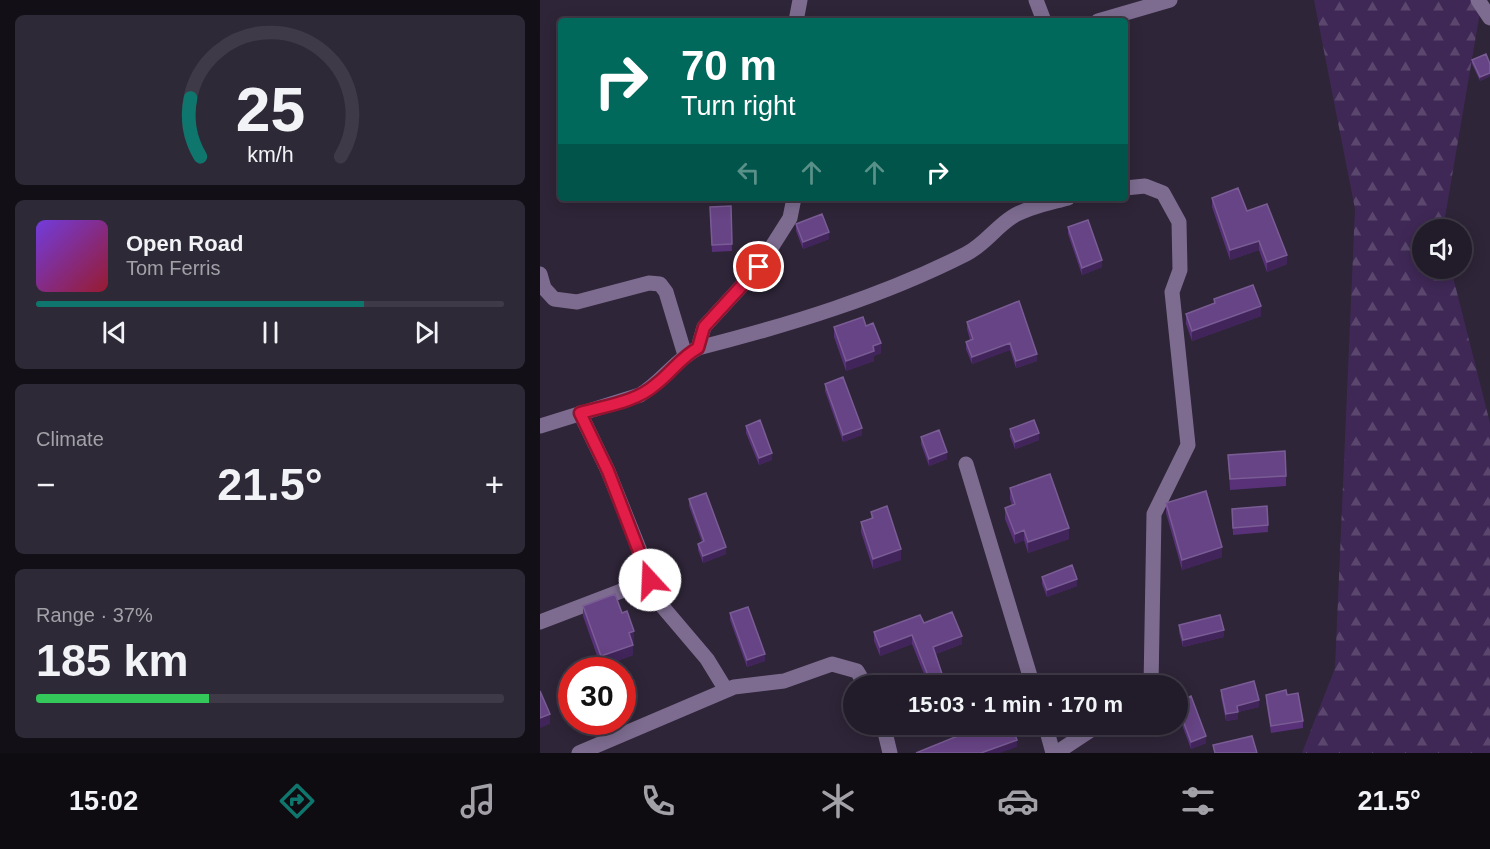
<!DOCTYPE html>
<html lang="en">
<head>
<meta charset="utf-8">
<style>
	:root { --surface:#221c2a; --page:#2e2936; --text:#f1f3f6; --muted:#a2a1a8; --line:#3f3a47; --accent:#0f766e }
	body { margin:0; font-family:Helvetica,sans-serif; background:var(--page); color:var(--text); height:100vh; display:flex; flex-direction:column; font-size:22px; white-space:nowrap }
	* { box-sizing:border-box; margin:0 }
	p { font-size:20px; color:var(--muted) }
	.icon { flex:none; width:33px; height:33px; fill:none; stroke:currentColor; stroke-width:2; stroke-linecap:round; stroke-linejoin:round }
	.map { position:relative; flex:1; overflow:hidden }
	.side { display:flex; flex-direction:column; gap:15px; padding:15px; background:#130f17; width:540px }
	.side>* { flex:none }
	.top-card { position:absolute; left:18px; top:18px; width:570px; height:183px; border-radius:6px; box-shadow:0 3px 15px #0003,0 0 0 2px var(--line); background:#00695c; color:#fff; overflow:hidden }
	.controls { position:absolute; left:872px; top:219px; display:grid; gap:12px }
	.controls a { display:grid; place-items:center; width:60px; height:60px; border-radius:50%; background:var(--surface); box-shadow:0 3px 15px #0003,0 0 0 2px var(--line); font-size:30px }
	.speed { position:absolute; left:18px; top:657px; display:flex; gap:12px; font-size:30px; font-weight:700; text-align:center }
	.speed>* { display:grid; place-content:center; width:78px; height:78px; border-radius:50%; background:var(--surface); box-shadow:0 3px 15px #0003,0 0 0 2px var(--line); line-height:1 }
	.speed .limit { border:9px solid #d22; background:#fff; color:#111 }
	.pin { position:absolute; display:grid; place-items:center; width:51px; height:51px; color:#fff; margin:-26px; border:3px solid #fff; border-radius:50%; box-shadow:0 2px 6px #0007 }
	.me { position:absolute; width:66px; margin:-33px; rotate:340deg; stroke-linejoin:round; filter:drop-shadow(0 0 4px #0008) }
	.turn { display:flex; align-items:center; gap:21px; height:126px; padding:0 24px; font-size:27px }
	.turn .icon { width:78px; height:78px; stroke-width:2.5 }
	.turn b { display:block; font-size:42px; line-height:51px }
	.lanes { display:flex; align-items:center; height:57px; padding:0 24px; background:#0003; justify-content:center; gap:30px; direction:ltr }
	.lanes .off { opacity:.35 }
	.big { font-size:45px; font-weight:600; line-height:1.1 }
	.side .tile { flex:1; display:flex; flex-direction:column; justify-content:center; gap:9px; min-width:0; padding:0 21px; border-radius:9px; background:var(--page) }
	.side .dial { align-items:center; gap:0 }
	.dial svg { height:156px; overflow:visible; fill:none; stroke:var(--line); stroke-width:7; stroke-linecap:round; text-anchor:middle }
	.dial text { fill:var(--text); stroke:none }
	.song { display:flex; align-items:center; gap:18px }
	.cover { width:72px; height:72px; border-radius:9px; background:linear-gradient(135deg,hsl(260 70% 55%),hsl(350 70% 35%)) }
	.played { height:6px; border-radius:3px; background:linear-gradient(90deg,var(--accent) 70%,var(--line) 70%) }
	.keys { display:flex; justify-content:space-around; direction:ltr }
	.heat { display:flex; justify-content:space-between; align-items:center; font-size:33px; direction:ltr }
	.charge { height:9px; border-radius:4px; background:linear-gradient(90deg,#34c759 37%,var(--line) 0) }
	.trip { position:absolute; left:303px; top:675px; width:345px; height:60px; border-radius:30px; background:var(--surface); box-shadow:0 3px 15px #0003,0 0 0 2px var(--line); font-weight:600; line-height:60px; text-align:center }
	.menu { display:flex; height:96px; justify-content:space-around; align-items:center; background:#0e0b11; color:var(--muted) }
	.menu .icon { width:42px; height:42px }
	.menu .selected { color:var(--accent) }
	.menu b { font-size:27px; color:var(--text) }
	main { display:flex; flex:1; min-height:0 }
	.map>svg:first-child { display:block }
</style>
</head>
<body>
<main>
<section class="side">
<div class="tile dial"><svg viewBox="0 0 100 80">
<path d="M14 69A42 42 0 1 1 86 69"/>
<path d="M14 69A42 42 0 0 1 9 39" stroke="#0f766e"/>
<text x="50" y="56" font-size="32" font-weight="700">25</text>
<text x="50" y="72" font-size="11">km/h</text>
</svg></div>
<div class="tile">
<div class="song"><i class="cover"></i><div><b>Open Road</b><p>Tom Ferris</p></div></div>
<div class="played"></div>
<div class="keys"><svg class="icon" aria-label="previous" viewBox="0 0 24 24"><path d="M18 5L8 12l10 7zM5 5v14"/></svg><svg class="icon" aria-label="pause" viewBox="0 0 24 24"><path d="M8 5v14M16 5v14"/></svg><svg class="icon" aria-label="next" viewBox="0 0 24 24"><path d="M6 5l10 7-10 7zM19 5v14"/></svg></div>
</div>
<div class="tile"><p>Climate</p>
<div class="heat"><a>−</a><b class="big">21.5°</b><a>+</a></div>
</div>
<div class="tile"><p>Range · 37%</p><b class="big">185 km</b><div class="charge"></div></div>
</section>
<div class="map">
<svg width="950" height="753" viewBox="0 0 950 753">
	<defs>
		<pattern id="forest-firs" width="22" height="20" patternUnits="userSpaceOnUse" patternTransform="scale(1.5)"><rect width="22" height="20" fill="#3f2856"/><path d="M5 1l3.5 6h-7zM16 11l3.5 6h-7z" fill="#5b476e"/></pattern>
	</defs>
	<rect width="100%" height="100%" fill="#2e2538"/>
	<path fill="url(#forest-firs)" d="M 774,0 L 931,0 L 940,12 L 903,229 L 882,230 L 882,268 L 911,269 L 950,423 L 950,753 L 762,753 L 795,668 L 815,209 Z"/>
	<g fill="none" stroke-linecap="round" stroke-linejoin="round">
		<path stroke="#7d6c90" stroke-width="15" d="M 496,0 L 504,21
			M 938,0 L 950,18
			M 256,21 L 260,0
			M 558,21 L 630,0
			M 585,188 L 605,186 L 623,193 L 639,222 L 640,270 L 632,292 L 648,445 L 614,514 L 611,686
			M 0,274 L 4,288 L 14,299 L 37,302 L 109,283 L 120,284 L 126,292 L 145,355
			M 158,348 L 164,327 L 219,267 L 250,218 L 254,198
			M 40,413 L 68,471 L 122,606 L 167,659 L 186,690
			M 0,426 L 100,395 C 122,382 135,360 158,348 C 249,325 341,297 426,254 C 444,245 455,228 472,217 C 488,207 510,203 528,198
			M 426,464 L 493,686
			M 0,622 L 110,580
			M 343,724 L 350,753
			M 505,724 L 513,753
			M 39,753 L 194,687 L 244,681 L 292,664 L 317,671 L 326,686
			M 516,753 L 560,724"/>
	</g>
	<path fill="#583179" d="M 932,60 L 950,64 L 950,76 L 940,81 L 932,64 Z
		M 672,198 L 707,211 L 747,264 L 727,272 L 719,250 L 690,260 L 672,207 Z
		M 191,206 L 192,251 L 172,252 L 170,214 Z
		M 256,224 L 289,239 L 263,249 L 256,231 Z
		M 528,227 L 562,267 L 542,275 L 528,234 Z
		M 674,299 L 721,316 L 652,341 L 646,324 L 646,314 L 674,304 Z
		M 479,301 L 497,361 L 476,368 L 470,350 L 432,364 L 426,349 L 426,342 L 430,340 L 427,329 L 427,322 Z
		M 326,326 L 341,353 L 334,356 L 334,361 L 306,371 L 294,337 L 294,327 Z
		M 285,384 L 322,435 L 303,442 L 285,391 Z
		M 206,426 L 232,460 L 219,465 L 206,433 Z
		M 470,429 L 499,440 L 475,449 L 470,436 Z
		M 381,437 L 407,459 L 389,466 L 381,444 Z
		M 688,455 L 746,476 L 746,486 L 690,490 Z
		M 470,488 L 529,539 L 488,553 L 484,540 L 475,544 L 465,519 L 465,508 L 472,506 L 470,499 Z
		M 149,499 L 186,554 L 163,563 L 158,550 L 158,544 L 162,542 L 149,506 Z
		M 626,503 L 682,557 L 642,570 L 626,513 Z
		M 692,509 L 728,525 L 728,532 L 693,535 Z
		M 331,512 L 361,560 L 333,569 L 321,532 L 321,522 L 331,519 Z
		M 502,577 L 537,586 L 507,597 L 502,584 Z
		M 43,606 L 82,613 L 94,641 L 92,642 L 93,655 L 61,667 L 43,616 Z
		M 190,613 L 225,661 L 207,667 L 190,620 Z
		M 384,623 L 422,644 L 396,654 L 406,686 L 375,686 L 375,683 L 386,679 L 372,644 L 340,656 L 334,641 L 334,632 Z
		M 639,625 L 684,637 L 643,647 L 639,632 Z
		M 681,690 L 719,707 L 698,712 L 698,719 L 686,721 L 681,697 Z
		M 726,695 L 747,695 L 763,721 L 763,728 L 731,733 L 726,702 Z
		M 638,702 L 666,743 L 651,749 L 638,714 Z"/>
	<path fill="#41245a" d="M 950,73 L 950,76 L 940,81 L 940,77 Z
		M 289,232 L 289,239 L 263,249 L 263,242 Z
		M 719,241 L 719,250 L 690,260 L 690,250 Z
		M 747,255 L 747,264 L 727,272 L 727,262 Z
		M 562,260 L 562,267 L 542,275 L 542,268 Z
		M 721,306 L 721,316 L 652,341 L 652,331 Z
		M 341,343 L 341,353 L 334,356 L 334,361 L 306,371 L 306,361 L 333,346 Z
		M 470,343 L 470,350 L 432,364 L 432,357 Z
		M 497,354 L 497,361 L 476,368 L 476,361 Z
		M 322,428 L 322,435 L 303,442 L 303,435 Z
		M 499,433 L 499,440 L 475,449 L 475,442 Z
		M 407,452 L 407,459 L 389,466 L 389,459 Z
		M 232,453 L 232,460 L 219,465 L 219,458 Z
		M 529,528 L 529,539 L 488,553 L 488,542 Z
		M 484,530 L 484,540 L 475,544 L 475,534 Z
		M 186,547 L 186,554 L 163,563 L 163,556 Z
		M 682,547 L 682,557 L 642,570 L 642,560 Z
		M 361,549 L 361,560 L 333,569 L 333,559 Z
		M 537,579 L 537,586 L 507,597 L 507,590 Z
		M 684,630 L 684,637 L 643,647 L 643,640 Z
		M 94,631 L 94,641 L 89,643 L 89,633 Z
		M 372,635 L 372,644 L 340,656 L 340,647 Z
		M 422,636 L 422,644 L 393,655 L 393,647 Z
		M 93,645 L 93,655 L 61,667 L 61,656 Z
		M 225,654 L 225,661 L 207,667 L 207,660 Z
		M 719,700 L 719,707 L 698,712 L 698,719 L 686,721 L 686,714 L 697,706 Z
		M 10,714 L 10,724 L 0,728 L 0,718 Z
		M 666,736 L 666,743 L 651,749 L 651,742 Z
		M 477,740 L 477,747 L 460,753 L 441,753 Z"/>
	<path fill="#674485" stroke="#7a5c95" stroke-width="1.5" d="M 946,54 L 950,64 L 950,73 L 940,77 L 932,60 Z
		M 698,188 L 707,211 L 727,204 L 747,255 L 727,262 L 719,241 L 690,250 L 672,198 Z
		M 191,206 L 192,244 L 172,245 L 170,207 Z
		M 282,214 L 289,232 L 263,242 L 256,224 Z
		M 548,220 L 562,260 L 542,268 L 528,227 Z
		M 713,285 L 721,306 L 652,331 L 646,314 L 675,303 L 674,299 Z
		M 479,301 L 497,354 L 476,361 L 470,343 L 432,357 L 426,342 L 433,339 L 427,322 Z
		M 323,317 L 326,326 L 333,323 L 341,343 L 333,346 L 334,351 L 306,361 L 294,327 Z
		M 303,377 L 322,428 L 303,435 L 285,384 Z
		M 220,420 L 232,453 L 219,458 L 206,426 Z
		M 494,420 L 499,433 L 475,442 L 470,429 Z
		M 399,430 L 407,452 L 389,459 L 381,437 Z
		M 745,451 L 746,476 L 690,479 L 688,455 Z
		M 510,474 L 529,528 L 488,542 L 484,530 L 475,534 L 465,508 L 475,504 L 470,488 Z
		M 666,491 L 682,547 L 642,560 L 626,503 Z
		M 166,493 L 186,547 L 163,556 L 158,544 L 164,541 L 149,499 Z
		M 347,506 L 361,549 L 333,559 L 321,522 L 333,518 L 331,512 Z
		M 727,506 L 728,525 L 693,528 L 692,509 Z
		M 532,565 L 537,579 L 507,590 L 502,577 Z
		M 75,594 L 82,613 L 87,611 L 94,631 L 89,633 L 93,645 L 61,656 L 43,606 Z
		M 208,607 L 225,654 L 207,660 L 190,613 Z
		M 412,612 L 422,636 L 393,647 L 406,686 L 376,686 L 375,683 L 389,678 L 372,635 L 340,647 L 334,632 L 380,615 L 384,623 Z
		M 680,615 L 684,630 L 643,640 L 639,625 Z
		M 714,681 L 719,700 L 697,706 L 698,712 L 686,714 L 681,690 Z
		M 746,690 L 747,695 L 758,693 L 763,721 L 731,726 L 726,695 Z
		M 0,691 L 10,714 L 0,718 Z
		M 651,696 L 666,736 L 651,742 L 638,707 L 638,702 Z
		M 447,724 L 471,724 L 477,740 L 441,753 L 376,753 Z
		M 712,736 L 717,753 L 675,753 L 673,745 Z"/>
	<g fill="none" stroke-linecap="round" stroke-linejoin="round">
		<g stroke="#92132f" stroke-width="15">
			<path id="route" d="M 110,580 L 68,471 L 40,413 C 64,406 96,402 115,385 C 131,373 140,358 158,348 L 164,327 L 219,267"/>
		</g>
		<use href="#route" stroke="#e11d48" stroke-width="10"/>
	</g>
</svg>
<div class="controls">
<a><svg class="icon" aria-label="sound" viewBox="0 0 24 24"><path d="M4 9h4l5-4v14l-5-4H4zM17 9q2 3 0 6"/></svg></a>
</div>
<div class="speed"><div class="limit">30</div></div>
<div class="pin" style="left:219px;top:267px;background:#d93025"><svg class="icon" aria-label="arrive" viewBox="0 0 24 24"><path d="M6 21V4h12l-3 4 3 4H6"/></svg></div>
<svg class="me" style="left:110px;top:580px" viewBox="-20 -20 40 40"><circle r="19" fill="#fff"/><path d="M0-13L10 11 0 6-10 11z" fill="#e11d48"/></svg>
<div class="trip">15:03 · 1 min · 170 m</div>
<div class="top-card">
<div class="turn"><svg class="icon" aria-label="right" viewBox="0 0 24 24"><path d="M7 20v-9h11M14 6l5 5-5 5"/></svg><div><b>70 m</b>Turn right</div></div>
<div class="lanes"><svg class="icon off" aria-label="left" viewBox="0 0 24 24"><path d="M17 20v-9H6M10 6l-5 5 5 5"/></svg><svg class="icon off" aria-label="ahead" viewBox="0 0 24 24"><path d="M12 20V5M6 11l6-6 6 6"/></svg><svg class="icon off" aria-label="ahead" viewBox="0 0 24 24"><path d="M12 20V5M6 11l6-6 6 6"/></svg><svg class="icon" aria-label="right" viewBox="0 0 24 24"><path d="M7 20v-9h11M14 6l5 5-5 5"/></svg></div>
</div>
</div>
</main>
<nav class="menu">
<b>15:02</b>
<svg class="icon selected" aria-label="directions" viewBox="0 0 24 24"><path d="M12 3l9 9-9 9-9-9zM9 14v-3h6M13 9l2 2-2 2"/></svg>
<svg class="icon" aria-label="music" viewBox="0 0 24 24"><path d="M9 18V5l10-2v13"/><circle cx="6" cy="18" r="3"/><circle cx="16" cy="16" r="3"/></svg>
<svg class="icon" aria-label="phone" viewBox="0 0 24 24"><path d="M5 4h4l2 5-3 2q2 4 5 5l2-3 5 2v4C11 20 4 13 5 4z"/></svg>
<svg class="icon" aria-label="climate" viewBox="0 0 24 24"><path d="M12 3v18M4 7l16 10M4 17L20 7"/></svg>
<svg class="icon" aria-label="car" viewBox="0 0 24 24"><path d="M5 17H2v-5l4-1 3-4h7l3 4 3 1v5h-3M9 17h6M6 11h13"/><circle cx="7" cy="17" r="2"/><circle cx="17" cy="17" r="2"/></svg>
<svg class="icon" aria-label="filters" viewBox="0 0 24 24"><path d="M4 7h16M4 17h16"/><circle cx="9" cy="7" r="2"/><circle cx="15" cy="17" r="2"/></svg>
<b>21.5°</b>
</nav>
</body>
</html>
